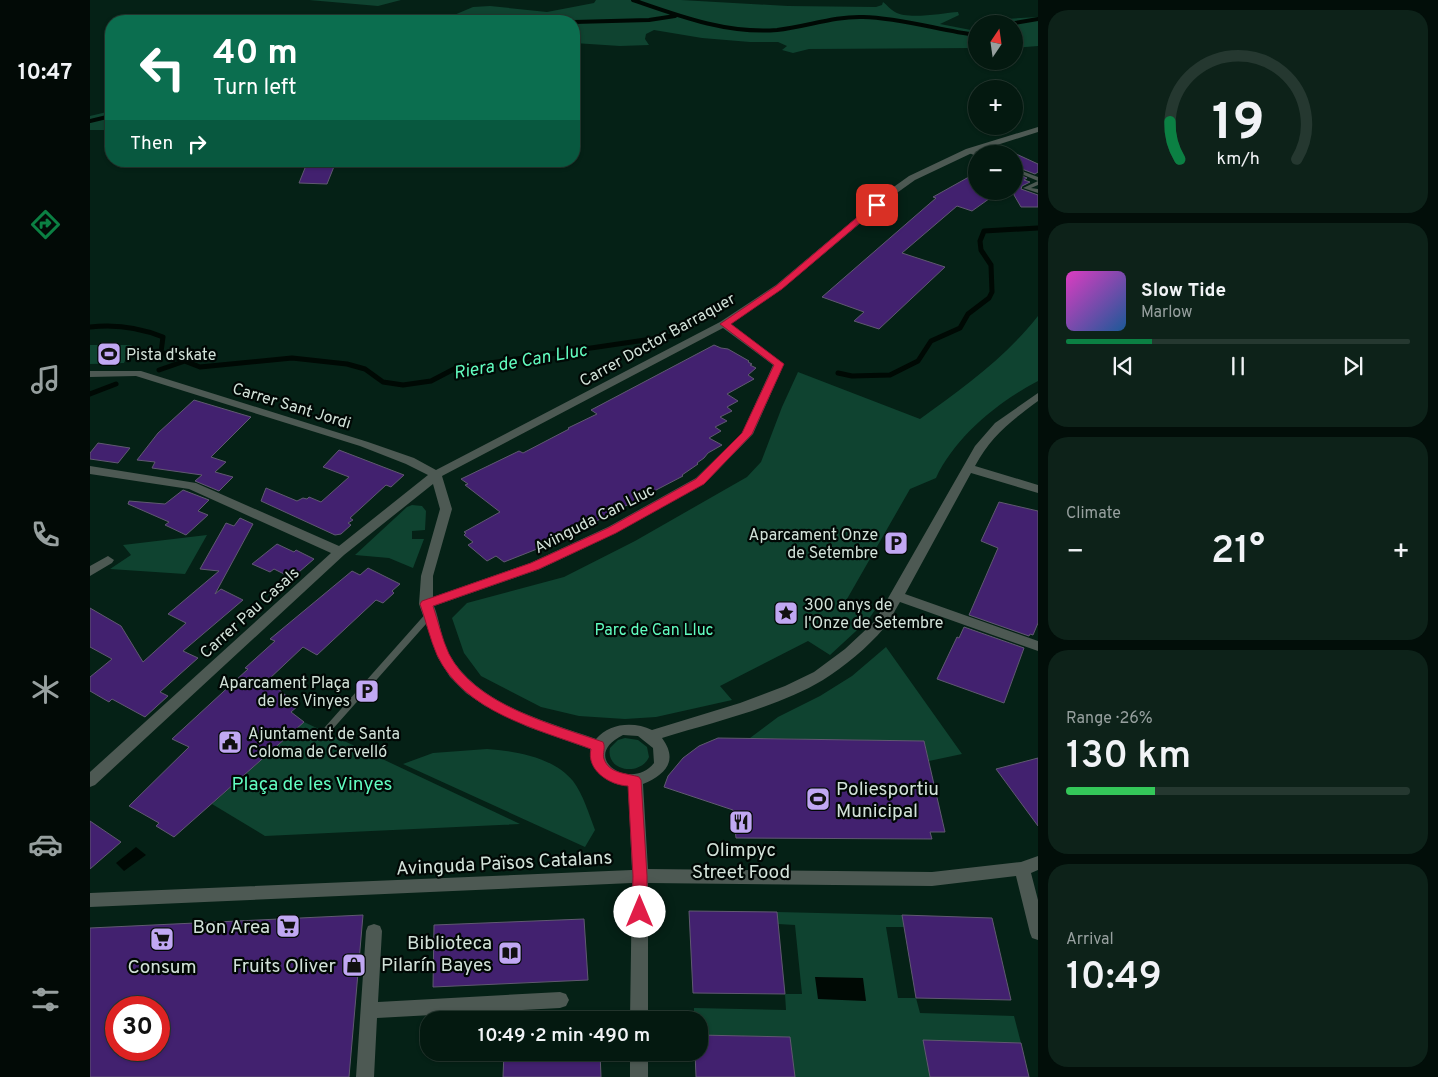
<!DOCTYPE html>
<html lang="en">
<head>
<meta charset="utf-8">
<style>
	:root { --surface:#041910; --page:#0d2219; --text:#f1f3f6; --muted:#97a09f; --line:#253830; --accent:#0b8043 }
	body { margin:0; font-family:Overpass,sans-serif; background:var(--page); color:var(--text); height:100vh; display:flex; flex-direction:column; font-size:19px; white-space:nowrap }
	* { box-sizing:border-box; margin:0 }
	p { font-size:16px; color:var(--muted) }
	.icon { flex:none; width:28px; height:28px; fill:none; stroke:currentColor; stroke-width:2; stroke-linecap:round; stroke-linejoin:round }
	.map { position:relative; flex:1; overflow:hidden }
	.side { display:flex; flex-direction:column; gap:10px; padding:10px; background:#020e09; width:400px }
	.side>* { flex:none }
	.guide { position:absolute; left:15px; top:15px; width:475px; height:152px; border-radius:20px; box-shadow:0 1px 4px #0004,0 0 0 1px var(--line); background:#0b6e4f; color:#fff; overflow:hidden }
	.needle { width:32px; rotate:13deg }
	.tools { position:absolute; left:878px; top:15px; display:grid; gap:10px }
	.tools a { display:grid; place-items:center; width:55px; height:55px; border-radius:50%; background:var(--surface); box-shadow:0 1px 4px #0004,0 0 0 1px var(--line); font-size:25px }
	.speed { position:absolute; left:15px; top:996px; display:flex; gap:10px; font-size:25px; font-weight:700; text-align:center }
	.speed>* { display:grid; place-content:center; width:65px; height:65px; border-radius:50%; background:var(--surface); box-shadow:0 1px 4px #0004,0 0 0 1px var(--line); line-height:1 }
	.speed .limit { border:8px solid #d22; background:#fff; color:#111 }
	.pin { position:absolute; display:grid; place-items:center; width:42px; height:42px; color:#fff; margin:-21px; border-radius:10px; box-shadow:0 2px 8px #0006 }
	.me { position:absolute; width:55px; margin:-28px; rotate:0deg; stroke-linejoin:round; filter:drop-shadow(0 0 4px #0008) }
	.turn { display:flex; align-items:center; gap:18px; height:105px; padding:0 25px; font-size:22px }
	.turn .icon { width:65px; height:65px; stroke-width:2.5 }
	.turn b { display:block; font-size:35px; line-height:42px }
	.then { display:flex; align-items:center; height:48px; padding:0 25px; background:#0003; gap:10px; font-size:19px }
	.big { font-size:38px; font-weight:600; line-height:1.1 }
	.side .tile { flex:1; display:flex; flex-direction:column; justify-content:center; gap:8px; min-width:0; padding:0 18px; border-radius:20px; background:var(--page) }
	.side .dial { align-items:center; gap:0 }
	.dial svg { height:130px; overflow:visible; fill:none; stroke:var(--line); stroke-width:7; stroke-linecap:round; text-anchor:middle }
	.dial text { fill:var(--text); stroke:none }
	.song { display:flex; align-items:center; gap:15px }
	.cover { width:60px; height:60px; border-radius:8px; background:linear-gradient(135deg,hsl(310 70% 55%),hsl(210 70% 35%)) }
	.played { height:5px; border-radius:2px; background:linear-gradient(90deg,var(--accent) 25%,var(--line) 25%) }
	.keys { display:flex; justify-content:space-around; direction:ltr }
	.heat { display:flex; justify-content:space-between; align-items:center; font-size:28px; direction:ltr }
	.charge { height:8px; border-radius:4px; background:linear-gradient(90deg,#34c759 26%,var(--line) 0) }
	.trip { position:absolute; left:330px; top:1011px; width:288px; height:50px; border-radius:20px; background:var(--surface); box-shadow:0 1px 4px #0004,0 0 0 1px var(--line); font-weight:600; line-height:50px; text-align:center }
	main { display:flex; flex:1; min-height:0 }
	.tabs { display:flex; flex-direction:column; width:90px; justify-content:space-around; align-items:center; background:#020a06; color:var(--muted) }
	.tabs .icon { width:35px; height:35px }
	.tabs .on { color:var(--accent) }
	.tabs b { font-size:22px; color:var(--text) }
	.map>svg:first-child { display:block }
</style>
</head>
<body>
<main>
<nav class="tabs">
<b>10:47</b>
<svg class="icon on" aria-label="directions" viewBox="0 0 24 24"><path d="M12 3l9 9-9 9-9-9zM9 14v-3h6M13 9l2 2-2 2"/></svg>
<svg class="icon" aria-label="music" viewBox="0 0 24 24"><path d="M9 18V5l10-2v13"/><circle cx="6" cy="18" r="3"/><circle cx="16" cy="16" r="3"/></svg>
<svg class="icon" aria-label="phone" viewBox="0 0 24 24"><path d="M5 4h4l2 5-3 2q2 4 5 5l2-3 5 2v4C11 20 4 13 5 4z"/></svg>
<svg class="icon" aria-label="climate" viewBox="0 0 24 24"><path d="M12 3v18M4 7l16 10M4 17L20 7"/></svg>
<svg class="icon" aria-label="car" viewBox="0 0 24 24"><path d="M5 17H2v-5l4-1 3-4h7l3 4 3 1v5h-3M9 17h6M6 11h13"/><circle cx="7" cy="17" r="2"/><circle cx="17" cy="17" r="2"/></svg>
<svg class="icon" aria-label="filters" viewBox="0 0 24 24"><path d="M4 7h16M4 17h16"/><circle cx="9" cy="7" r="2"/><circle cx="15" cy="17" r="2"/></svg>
</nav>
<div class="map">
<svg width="948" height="1077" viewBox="0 0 948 1077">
	<rect width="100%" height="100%" fill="#052116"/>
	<path fill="#0f4330" d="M 219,0 L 311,0 L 288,6 Z
		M 506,0 L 591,0 L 698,6 L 786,7 L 792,5 L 793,2 C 797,5 801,10 805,12 C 818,20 853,13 868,12 L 869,15 L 867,16 L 850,24 L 886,31 L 886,48 L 719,49 L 703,53 L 692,50 L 697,46 L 688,42 L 660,42 L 612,38 L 564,30 L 556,34 L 555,39 L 559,45 L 530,46 L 484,43 L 484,21 L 350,21 L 383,7 L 400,6 L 457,12 L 504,3 Z
		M 948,17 L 948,46 L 924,48 L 924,24 L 896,24 L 899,20 Z
		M 21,111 L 21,130 L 0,130 L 0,116 Z
		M 948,316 L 948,381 C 908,402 865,437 846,478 L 820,489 L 757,599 L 785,610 L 778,620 L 740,655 L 718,641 L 630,686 L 642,700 L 566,717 L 535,719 L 489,716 L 451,707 L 391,676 L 374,653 L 362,618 L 377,603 L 474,577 L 545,541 L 657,477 L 671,462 L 692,407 L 708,372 L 830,419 C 872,389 916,357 948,316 Z
		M 42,345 L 34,363 L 0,364 L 0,345 Z
		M 322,505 L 332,506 L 336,511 L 335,530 L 322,531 L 322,539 L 334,539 L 323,568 L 299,558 L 265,555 L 317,507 Z
		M 117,535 L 95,574 L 20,569 L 41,555 L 33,545 Z
		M 796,647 L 872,754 L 839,761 L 834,741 L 660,738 L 688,717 L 730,696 L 762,676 Z
		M 214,722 L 430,824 L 175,836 L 122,804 Z
		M 535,738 L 548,740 L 557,747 L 559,757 C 550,777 515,771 520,748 L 528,740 Z
		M 397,749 C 426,751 463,757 483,781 C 493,794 499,814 505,830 L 495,847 L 313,764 L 343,753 Z
		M 687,912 L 812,915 L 814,927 L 796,927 L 808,998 L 826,998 L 830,1013 L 924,1016 L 931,1043 L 834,1040 L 840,1077 L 705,1077 L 700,1037 L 609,1035 L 609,1020 L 604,1020 L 604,1008 L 696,1010 L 695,994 L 712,994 L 705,925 L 688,924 Z"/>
	<path fill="#000904" d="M 46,847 L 56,855 L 34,871 L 26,863 Z
		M 725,977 L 773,978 L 776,1001 L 728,999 Z"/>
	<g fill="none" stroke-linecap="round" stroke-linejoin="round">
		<path stroke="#000904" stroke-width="4" d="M 543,0 C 589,16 637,34 687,30 C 716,27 744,16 773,17 C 811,18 849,30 886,35
			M 484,22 L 559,20 L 585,16
			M 919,24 L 948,19
			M 0,121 L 21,116"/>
		<path stroke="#000904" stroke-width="5" d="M 0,327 C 26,324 48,327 73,337 L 71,352 L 110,367 L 202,358 L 257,364 L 275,369 L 293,382 L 313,385 L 341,381 L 366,368 L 589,335
			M 69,370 L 95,361
			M 748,373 L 762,376 L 800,375 L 828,361 L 841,341 L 870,328 L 878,314 L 899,298 L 902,292 L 901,265 L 891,250 L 890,241 L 894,231 L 948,228
			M 0,394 L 26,384"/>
	</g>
	<path fill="#42216f" stroke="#605971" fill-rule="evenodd" d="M 924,153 L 948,164 L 948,172 L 945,174 L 924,166 Z
		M 217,163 L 245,164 L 237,184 L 209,183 Z
		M 886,173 L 886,191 L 910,191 L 882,211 L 867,206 L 812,253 L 855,267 L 789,329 L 764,321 L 774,312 L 732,297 L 846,198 L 843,197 Z
		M 924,173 L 937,178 L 934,180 L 940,182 L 932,186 L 931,189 L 948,195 L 948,207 L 931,207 L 924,195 Z
		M 624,345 L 631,348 L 638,349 L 659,361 L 658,362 L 662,364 L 660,365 L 666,368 L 658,375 L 664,379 L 637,394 L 648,401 L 637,407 L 642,411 L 630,417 L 637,421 L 625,427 L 631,431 L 619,438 L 632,445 L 618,453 L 614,458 L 607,463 L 608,464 L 592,475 L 593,476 L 470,540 L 414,562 L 406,556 L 397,561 L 378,545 L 383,542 L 374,535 L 376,533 L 374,532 L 410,512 L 375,485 L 378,484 L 371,479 L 429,451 L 433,453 L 479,429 L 478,428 L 507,414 L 501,410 Z
		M 104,400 L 161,417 L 121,457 L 136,462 L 125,472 L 143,477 L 129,491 L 105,481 L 112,475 L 62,468 L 65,462 L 47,460 L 68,433 Z
		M 8,443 L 40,448 L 28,463 L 0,459 L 0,453 Z
		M 249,450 L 314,475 L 301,487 L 296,485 L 260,518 L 263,520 L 258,523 L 261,525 L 251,534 L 245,535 L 171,501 L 176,488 L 207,501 L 213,498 L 217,499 L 219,497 L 231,502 L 259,477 L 233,467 Z
		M 93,490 L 119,500 L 108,511 L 118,515 L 96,535 L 75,525 L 79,522 L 38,504 L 39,501 L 75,504 Z
		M 909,502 L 948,511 L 948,623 L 943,635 L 940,634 L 939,636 L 879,615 L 908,548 L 891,541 Z
		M 150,518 L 163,524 L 125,594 L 131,589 L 153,600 L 93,651 L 108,658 L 70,692 L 78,696 L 55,717 L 22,699 L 19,702 L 0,691 L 0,677 L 22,659 L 0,647 L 0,608 L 31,626 L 53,662 L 96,623 L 78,614 L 129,571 L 110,569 L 136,523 L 144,526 Z
		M 187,544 L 204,552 L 206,550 L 224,559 L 202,578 L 184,569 L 180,572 L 162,564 Z
		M 278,568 L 310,584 L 302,591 L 304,593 L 293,603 L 286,600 L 227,655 L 213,647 L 178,680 L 208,706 L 201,712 L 214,722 L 84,837 L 66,826 L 69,823 L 39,806 L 99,747 L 82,739 L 158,669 L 155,668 L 185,641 L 180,639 L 262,571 L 270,575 Z
		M 874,627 L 934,648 L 914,703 L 847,679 L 867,637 L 869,638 Z
		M 628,738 L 834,741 L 855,832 L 840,832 L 842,839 L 646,838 L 643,810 L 574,787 L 578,776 L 593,758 L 609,746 Z
		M 948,758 L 948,826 L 906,769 Z
		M 0,821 L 31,842 L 0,869 Z
		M 599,911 L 687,912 L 695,994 L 603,993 Z
		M 273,915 L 259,1077 L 0,1077 L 0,928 ZM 26,1008 L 69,1008 L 69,1050 L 26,1050 Z
		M 812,915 L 902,918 L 921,1000 L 826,998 Z
		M 494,919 L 498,980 L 343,987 L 344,925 Z
		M 609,1035 L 700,1037 L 705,1077 L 606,1077 L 605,1052 L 609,1052 Z
		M 833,1040 L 931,1043 L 939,1077 L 840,1077 Z
		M 414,1052 L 510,1052 L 511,1077 L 413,1077 Z"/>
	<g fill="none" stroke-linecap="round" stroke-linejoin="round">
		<path fill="#4d5953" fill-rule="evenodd" d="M 879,149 L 888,153 L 888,154 L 886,154 L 886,156 L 877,152 L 877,150 Z
			M 924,168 L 948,177 L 948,181 L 924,171 Z
			M 948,181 L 948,185 L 941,188 L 948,189 L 948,193 L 933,188 Z
			M 341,610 L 344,611 L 345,613 L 344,615 L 241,731 L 238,732 L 235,731 L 234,729 L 235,727 L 338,611 Z"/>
		<path fill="#4d5953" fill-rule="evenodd" d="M 948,127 L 948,132 L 882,153 L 825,180 L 804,195 L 692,289 L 641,324 L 694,364 L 663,434 L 614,484 L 526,533 L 450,569 L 344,606 C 350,621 351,639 359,654 C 388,705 455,721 506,739 C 519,723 544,721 562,730 L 650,703 L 695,686 L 724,672 L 755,649 L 785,621 L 885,446 L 905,423 L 948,393 L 948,401 C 921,421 901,436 885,466 L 948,485 L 948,493 L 881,473 L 815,594 L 948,641 L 948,651 L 810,602 C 805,610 800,621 794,628 C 778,647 754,667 733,680 C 686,708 624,722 572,738 C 589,761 575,775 553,784 L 558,869 L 842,872 L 931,862 L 948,856 L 948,870 L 941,873 L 948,900 L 948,940 L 942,938 L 940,933 L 926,876 L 842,886 L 558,883 L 558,1020 L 540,1020 L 542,883 L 0,907 L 0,893 L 542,870 L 538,786 C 518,785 499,770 500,749 L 438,727 L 395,706 L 376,693 L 360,677 L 348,658 L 329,604 L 331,576 L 350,509 L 343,484 L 254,555 L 5,785 L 0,787 L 0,772 L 241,553 L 99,489 L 0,474 L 0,466 L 106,483 L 249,546 L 338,475 L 316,464 L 270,446 L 46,376 L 0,377 L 0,371 L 51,371 L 278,442 L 324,458 L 346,470 L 630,322 L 686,285 L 798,191 L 819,176 L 876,149 ZM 633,328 L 683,365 L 652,433 L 606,478 L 518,527 L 440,563 L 343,597 L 343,576 L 362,509 L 352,476 ZM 533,735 L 548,736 L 563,748 L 564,763 C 542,792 487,758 533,735 Z
			M 18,556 L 24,560 L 22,563 L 0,576 L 0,566 Z
			M 284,924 L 290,926 L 292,931 L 288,1002 L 470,992 L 476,994 L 479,1000 L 476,1006 L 470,1008 L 287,1018 L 284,1077 L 266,1077 L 276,931 L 278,926 Z
			M 540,1052 L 558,1052 L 558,1077 L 540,1077 Z"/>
	</g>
	<path fill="#e11d48" stroke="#92132f" d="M 784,203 L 791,205 L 692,289 L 641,324 L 694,364 L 662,434 L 614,484 L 526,533 L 449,569 L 343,606 C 348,621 352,639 359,654 C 385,705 462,724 513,742 C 516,748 512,753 514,759 C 519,774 537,773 549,777 L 551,780 L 557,876 L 557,912 L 555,916 L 550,918 L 544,916 L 542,912 L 543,876 L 538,786 C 519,785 496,770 501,749 C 447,729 374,712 347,655 C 340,639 336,621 330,604 L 332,601 L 441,563 L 518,528 L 606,479 L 652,433 L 684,365 L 630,324 L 686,286 Z"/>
	<defs>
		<g id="stadium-square" transform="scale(1.25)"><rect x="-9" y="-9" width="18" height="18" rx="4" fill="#c1a8f3" stroke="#010805"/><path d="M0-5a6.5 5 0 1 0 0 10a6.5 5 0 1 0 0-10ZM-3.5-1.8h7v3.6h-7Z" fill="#111"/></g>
		<g id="parking-square" transform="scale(1.25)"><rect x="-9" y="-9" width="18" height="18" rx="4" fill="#c1a8f3" stroke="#010805"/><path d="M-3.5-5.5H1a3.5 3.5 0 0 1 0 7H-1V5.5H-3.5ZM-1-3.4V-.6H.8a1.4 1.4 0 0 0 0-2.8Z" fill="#111"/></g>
		<g id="sight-square" transform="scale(1.25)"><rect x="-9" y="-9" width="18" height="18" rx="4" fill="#c1a8f3" stroke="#010805"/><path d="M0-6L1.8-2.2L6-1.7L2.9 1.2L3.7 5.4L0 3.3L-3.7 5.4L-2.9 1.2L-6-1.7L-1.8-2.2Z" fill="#111"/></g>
		<g id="civic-square" transform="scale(1.25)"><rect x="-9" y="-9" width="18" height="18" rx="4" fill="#c1a8f3" stroke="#010805"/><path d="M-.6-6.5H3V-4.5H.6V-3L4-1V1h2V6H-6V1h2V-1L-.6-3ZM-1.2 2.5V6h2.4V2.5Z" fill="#111"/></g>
		<g id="restaurant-square" transform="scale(1.25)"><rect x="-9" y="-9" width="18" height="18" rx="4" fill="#c1a8f3" stroke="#010805"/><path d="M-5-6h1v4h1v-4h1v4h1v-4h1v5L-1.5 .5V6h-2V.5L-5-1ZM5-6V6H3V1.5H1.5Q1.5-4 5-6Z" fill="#111"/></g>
		<g id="supermarket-square" transform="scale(1.25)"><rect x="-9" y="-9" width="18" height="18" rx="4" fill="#c1a8f3" stroke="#010805"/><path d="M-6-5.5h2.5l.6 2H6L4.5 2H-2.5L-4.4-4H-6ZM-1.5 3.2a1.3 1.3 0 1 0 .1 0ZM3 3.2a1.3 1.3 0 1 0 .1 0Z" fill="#111"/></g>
		<g id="library-square" transform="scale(1.25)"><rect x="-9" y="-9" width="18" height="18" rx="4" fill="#c1a8f3" stroke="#010805"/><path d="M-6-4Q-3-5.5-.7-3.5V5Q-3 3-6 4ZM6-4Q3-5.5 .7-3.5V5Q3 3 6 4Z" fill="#111"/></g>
		<g id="shop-square" transform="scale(1.25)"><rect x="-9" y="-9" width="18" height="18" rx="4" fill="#c1a8f3" stroke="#010805"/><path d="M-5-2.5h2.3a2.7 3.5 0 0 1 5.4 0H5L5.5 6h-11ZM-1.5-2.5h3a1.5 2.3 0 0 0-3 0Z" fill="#111"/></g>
	</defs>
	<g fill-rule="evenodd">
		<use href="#stadium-square" x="19" y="354"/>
		<use href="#parking-square" x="806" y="543"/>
		<use href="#sight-square" x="696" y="613"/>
		<use href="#parking-square" x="277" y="691"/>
		<use href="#civic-square" x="140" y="742"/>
		<use href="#stadium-square" x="728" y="799"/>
		<use href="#restaurant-square" x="651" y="822"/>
		<use href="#supermarket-square" x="198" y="926"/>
		<use href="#supermarket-square" x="72" y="939"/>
		<use href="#library-square" x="420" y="953"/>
		<use href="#shop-square" x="264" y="965"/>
	</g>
	<g text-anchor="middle" stroke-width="4.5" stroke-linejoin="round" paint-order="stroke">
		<g font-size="16" fill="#d2e2d9" stroke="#010805">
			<text transform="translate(567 339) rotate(-29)" y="6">Carrer Doctor Barraquer</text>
			<text transform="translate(202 405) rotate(17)" y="6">Carrer Sant Jordi</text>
			<text transform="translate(504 518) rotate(-27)" y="6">Avinguda Can Lluc</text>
			<text transform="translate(159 612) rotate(-42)" y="6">Carrer Pau Casals</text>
		</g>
		<g font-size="16" fill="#d2e2d9" stroke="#010805" text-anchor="start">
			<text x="36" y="360">Pista d'skate</text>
			<text x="788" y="540" text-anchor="end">Aparcament Onze<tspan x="788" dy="18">de Setembre</tspan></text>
			<text x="714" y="610">300 anys de<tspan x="714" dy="18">l'Onze de Setembre</tspan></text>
			<text x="260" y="688" text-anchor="end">Aparcament Plaça<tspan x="260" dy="18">de les Vinyes</tspan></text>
			<text x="158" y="739">Ajuntament de Santa<tspan x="158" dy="18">Coloma de Cervelló</tspan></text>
		</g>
		<g font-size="16" fill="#61fdc0" stroke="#010805">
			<text x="564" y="635">Parc de Can Lluc</text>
		</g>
		<g font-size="18" font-style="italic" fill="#63fec1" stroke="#010805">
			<text transform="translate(430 361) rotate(-10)" y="6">Riera de Can Lluc</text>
		</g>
		<g font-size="19" fill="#61fdc0" stroke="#010805">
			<text x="222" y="790">Plaça de les Vinyes</text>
		</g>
		<g font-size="19" fill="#d2e2d9" stroke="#010805" text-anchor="end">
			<text x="746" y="795" text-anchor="start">Poliesportiu<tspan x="746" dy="22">Municipal</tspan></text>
			<text x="651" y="856" text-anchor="middle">Olimpyc<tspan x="651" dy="22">Street Food</tspan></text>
			<text x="180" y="933">Bon Area</text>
			<text x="402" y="949">Biblioteca<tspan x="402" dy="22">Pilarín Bayes</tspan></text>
			<text x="246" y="972">Fruits Oliver</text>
			<text x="72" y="973" text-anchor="middle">Consum</text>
		</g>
		<g font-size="19" fill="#d2e2d9" stroke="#010805">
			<text transform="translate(414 862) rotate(-3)" y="7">Avinguda Països Catalans</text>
		</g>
	</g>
</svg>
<div class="tools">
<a><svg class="needle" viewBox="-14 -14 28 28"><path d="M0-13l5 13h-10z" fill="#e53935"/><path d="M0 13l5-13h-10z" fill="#97a09f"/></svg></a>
<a>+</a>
<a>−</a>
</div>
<div class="speed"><div class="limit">30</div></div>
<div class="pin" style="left:787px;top:205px;background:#d93025"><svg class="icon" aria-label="arrive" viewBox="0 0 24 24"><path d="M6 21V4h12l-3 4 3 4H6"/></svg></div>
<svg class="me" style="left:550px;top:912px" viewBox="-20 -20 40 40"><circle r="19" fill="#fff"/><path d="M0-13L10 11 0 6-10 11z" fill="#e11d48"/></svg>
<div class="trip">10:49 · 2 min · 490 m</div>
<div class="guide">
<div class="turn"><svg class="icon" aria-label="left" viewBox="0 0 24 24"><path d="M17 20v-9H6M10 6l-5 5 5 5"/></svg><div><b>40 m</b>Turn left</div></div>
<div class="then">Then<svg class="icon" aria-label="right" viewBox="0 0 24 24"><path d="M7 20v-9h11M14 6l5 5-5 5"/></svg></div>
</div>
</div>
<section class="side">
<div class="tile dial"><svg viewBox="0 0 100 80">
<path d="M14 69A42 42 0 1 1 86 69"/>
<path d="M14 69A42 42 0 0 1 8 46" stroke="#0b8043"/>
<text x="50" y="56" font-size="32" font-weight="700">19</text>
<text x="50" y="72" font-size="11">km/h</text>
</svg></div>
<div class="tile">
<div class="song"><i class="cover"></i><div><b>Slow Tide</b><p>Marlow</p></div></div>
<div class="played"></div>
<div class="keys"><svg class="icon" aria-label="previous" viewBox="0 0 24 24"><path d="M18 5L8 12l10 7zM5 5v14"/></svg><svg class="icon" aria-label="pause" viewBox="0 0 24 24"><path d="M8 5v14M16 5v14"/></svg><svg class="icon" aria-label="next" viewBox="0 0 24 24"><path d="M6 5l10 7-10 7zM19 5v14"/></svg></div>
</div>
<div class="tile"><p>Climate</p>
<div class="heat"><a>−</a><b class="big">21°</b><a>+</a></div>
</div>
<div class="tile"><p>Range · 26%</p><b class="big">130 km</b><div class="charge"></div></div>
<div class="tile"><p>Arrival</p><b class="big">10:49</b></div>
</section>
</main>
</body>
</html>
